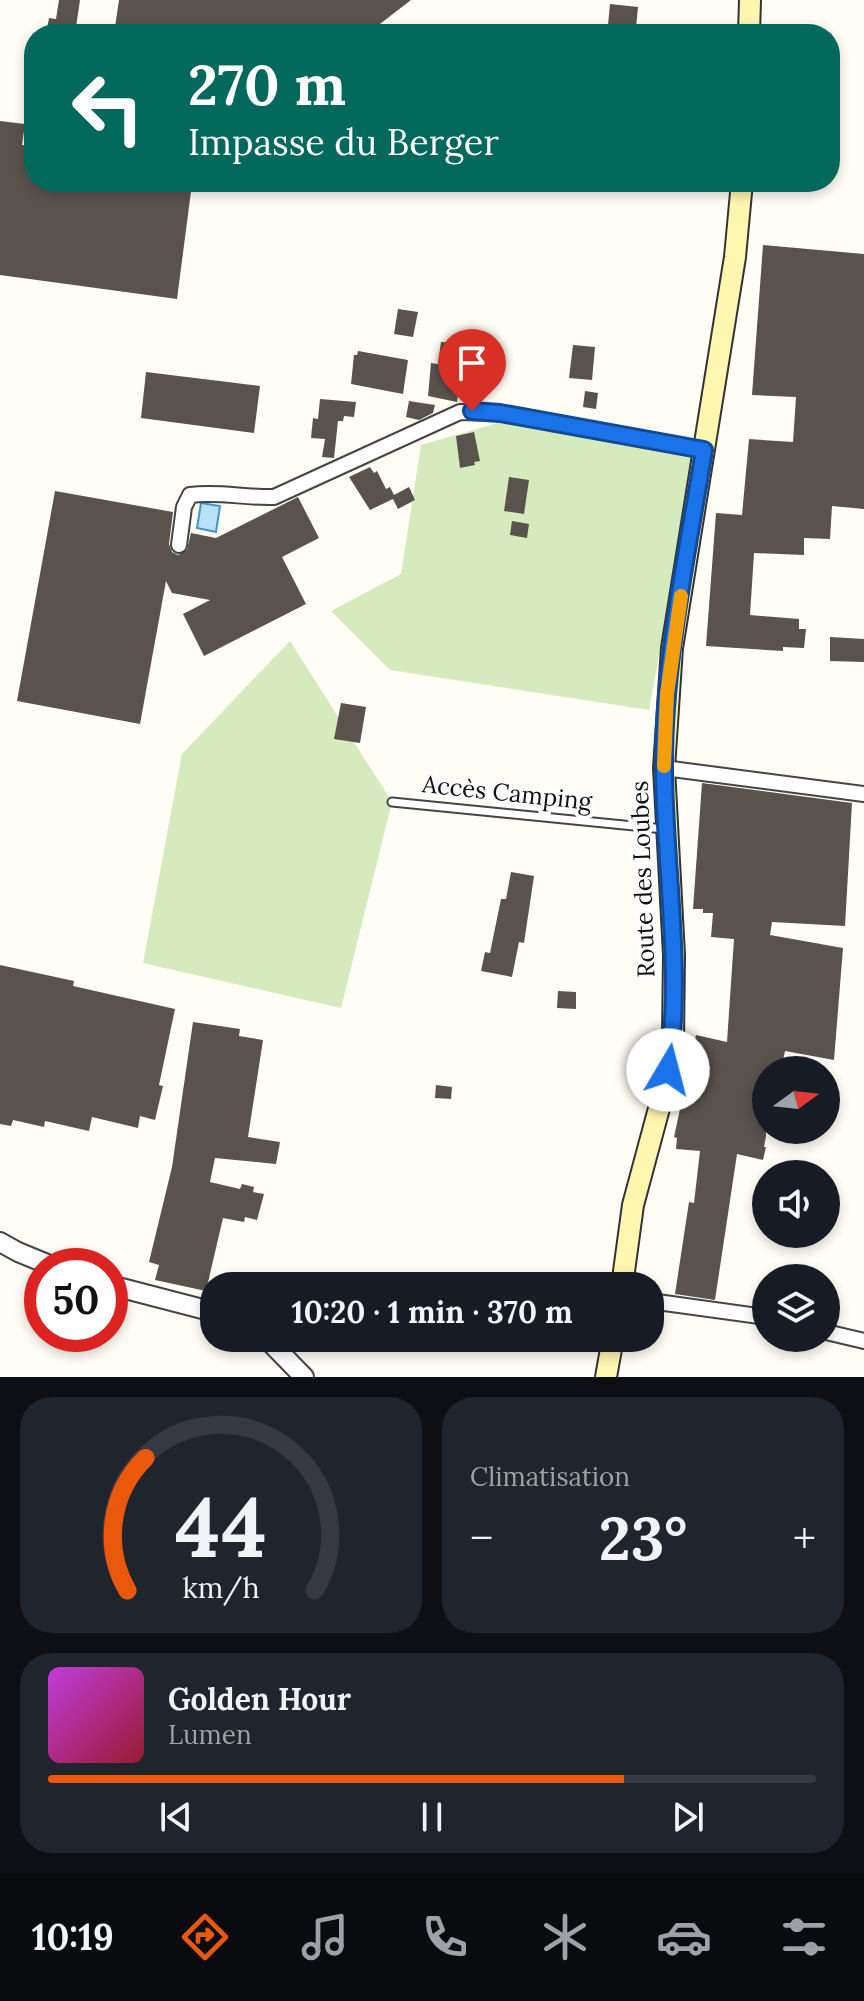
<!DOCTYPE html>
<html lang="fr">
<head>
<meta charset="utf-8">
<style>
	:root { --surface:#171b24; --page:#20242c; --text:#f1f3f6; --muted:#9ea1a6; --line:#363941; --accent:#ea580c }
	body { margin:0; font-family:Lora,serif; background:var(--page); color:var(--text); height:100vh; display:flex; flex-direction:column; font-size:30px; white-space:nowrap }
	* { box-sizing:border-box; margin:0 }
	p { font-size:26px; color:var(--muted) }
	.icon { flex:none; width:44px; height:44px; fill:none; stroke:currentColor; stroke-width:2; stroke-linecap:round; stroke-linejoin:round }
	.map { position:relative; height:1377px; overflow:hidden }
	.details { display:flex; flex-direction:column; gap:20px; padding:20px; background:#0d0f14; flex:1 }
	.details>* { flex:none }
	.banner { position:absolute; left:24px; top:24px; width:816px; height:168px; border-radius:32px; box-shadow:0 4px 12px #0003; background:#00695c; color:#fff; overflow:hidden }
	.needle { width:52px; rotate:75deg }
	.buttons { position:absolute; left:752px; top:1056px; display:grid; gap:16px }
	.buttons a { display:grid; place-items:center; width:88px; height:88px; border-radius:50%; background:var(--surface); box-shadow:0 4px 12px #0003; font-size:40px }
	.speed { position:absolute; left:24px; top:1248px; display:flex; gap:16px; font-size:40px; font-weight:700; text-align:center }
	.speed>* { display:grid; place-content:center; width:104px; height:104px; border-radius:50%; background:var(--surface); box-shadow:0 4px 12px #0003; line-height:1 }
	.speed .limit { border:12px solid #d22; background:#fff; color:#111 }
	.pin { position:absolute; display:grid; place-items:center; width:68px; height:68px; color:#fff; margin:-82px -34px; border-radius:50% 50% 50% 0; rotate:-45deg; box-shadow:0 0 8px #0007 }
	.pin .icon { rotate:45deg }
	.me { position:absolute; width:88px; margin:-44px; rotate:8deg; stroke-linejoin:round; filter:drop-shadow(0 0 6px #0008) }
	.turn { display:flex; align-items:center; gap:28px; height:168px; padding:0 32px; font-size:36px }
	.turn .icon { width:104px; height:104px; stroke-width:2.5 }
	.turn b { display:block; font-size:56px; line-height:68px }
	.big { font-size:60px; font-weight:700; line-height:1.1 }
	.details .widget { flex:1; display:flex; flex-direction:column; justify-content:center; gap:12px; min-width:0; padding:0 28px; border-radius:32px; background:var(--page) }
	.details .dial { align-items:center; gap:0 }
	.dial svg { height:208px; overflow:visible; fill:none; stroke:var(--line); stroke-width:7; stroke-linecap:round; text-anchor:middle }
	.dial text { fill:var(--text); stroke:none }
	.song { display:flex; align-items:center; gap:24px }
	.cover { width:96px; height:96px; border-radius:12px; background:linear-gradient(135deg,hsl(290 70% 55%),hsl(350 70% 35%)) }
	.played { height:8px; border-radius:4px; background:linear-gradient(90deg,var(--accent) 75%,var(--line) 75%) }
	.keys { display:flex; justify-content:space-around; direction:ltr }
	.heat { display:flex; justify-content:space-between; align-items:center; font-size:44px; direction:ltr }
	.details .tiles { flex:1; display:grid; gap:20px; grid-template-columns:1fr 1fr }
	.widget:last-child { grid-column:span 2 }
	.trip { position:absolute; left:200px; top:1272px; width:464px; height:80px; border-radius:32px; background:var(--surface); box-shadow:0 4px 12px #0003; font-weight:700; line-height:80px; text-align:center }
	.dock { display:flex; height:128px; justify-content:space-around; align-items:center; background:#090b0e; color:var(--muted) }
	.dock .icon { width:56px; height:56px }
	.dock .selected { color:var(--accent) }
	.dock b { font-size:36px; color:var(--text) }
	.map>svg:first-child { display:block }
</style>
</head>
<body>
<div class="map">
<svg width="864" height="1377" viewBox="0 0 864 1377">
	<rect width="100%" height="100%" fill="#fffdf5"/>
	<path fill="#d5ebbd" d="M 498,423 L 696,455 L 649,710 L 390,670 L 331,611 L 401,574 L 421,445 Z
		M 290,641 L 392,802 L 341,1008 L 143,963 L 182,754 Z"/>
	<path fill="#b9e0f7" stroke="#3f96cf" stroke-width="2" d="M 201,503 L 220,506 L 216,532 L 197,528 Z"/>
	<path fill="#5a524d" d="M 59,0 L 80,0 L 75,34 L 46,34 L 49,18 L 56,19 Z
		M 119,0 L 411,0 L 367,34 L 114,34 Z
		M 610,4 L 638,7 L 636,28 L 608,25 Z
		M 0,121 L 25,124 L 22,145 L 34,147 L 34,182 L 192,184 L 177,299 L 0,275 Z
		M 763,245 L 864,254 L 864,509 L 832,506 L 830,539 L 804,538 L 804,555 L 754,553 L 750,615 L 799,619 L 799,629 L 806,629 L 804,648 L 783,647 L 783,651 L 706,646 L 716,513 L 742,515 L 749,439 L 793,442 L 796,397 L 752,395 Z
		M 398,309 L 418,312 L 413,337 L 394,334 Z
		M 441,342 L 462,344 L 461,349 L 464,349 L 457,402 L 428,396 L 431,363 L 438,364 Z
		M 573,345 L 595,347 L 592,380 L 569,378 Z
		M 358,351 L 408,360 L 403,394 L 351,384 L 354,355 L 357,355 Z
		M 146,372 L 260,386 L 254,433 L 141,418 Z
		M 585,391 L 598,393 L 596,409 L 583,407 Z
		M 320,399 L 356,402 L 354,417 L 344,416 L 343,421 L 338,421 L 334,458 L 322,457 L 325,439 L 311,438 L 313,418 L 318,419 Z
		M 409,401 L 435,405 L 433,413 L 419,420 L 406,417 Z
		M 474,432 L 480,461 L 474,462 L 475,465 L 460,468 L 456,436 Z
		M 370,467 L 374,473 L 377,471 L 386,489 L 390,487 L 394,495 L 409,487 L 415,500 L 398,509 L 393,499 L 370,510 L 349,477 Z
		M 509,477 L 529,480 L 524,514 L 504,511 Z
		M 55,491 L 173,512 L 169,544 L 172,552 L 178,555 L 187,550 L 191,533 L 216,538 L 298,497 L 319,538 L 282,557 L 306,604 L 204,656 L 183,614 L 210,600 L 172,593 L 166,581 L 140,724 L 17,701 Z
		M 512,521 L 529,524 L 527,538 L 510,535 Z
		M 830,637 L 864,639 L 864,662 L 830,661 Z
		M 341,703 L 366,707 L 360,743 L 334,739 Z
		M 702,783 L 852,803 L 845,926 L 772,922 L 770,935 L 843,948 L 834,1060 L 785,1051 L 781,1070 L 766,1070 L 766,1136 L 764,1147 L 766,1147 L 763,1160 L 737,1154 L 715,1300 L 675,1294 L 689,1202 L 694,1203 L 700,1151 L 676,1149 L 677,1138 L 674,1137 L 696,1035 L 727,1042 L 734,939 L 711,937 L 713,913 L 703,913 L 703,909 L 693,909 Z
		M 511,872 L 534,876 L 524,943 L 519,942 L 512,977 L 481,971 L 485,952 L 490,953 L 501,899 L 506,899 Z
		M 0,965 L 74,981 L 73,986 L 175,1009 L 159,1085 L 163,1086 L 155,1120 L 140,1116 L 138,1128 L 92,1117 L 89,1131 L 45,1121 L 44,1127 L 13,1120 L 11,1126 L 0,1124 Z
		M 558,991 L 576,992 L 576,1009 L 557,1008 Z
		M 193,1022 L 240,1029 L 239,1036 L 263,1040 L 248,1137 L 280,1142 L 276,1164 L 215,1158 L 210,1182 L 240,1189 L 242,1184 L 254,1187 L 253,1192 L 264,1194 L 257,1220 L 245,1217 L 244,1222 L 223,1218 L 206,1291 L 155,1280 L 159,1265 L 149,1262 L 172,1167 Z
		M 436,1085 L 452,1087 L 451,1099 L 435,1098 Z"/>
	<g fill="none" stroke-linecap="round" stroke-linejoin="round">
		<g stroke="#444" stroke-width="11">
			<path id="service" d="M 392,802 L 664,829"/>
		</g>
		<g stroke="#444" stroke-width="18">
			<path id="minor" d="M 179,545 L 184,507 L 190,495 C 218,491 245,498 274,497 L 460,412 L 500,413 L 704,450
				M 664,768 L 864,794
				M 650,1301 L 766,1317
				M 826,1332 L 864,1341"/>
		</g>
		<g stroke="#444" stroke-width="22">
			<path id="tertiary" d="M 0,1242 L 18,1252 L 52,1266
				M 110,1285 L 214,1312
				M 266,1338 L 304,1377"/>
		</g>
		<g stroke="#333" stroke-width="24">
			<path id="secondary" d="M 749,34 L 750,0
				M 622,1286 L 633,1205 L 661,1101 L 673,1039 L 674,955 L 664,768 L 672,648 L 735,257 L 742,182
				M 606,1377 L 613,1338"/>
		</g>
		<use href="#service" stroke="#fff" stroke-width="7"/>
		<use href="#minor" stroke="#fff" stroke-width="14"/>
		<use href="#tertiary" stroke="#fff" stroke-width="18"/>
		<use href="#secondary" stroke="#fff6b0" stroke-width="20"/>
	</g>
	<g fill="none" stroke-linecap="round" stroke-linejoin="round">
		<g stroke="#114b97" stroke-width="20">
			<path id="route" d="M 472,411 L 500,413 L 704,450 C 687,556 663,663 664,771 C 665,871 683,972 668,1070"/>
		</g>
		<use href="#route" stroke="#1a73e8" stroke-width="14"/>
		<path stroke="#f59e0b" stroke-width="14" d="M 664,766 L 667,694 L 681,596"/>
	</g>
	<g text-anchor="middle" stroke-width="8" stroke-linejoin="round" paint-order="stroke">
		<g font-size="24" fill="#111" stroke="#fff">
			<text transform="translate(507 793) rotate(6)" y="8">Accès Camping</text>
			<text transform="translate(643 879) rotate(-92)" y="8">Route des Loubes</text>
		</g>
	</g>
</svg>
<div class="buttons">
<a><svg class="needle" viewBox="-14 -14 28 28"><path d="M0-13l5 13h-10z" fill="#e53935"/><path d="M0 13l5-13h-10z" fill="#9ea1a6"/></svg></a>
<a><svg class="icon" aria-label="sound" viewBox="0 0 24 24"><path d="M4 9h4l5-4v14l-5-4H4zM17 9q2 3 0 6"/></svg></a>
<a><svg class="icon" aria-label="layers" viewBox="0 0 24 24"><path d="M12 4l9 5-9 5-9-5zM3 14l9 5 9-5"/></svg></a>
</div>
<div class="speed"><div class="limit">50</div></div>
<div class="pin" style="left:472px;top:411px;background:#d93025"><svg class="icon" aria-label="arrive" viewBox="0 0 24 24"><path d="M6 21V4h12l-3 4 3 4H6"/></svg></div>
<svg class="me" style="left:668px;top:1070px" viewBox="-20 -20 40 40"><circle r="19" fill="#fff"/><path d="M0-13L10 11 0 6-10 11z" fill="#1a73e8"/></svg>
<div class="trip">10:20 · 1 min · 370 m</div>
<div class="banner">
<div class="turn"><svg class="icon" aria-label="left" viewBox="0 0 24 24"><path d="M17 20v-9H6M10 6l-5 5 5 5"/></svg><div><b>270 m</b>Impasse du Berger</div></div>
</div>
</div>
<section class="details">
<div class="tiles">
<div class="widget dial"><svg viewBox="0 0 100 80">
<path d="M14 69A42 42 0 1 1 86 69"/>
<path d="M14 69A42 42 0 0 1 21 18" stroke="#ea580c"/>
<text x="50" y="56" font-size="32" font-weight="700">44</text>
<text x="50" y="72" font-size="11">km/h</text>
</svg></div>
<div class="widget"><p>Climatisation</p>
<div class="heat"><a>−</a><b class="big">23°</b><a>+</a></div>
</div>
<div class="widget">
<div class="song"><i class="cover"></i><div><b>Golden Hour</b><p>Lumen</p></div></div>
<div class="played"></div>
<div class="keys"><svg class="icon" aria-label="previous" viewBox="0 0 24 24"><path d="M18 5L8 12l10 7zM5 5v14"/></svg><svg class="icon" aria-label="pause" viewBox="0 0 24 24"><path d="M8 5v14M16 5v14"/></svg><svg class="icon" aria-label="next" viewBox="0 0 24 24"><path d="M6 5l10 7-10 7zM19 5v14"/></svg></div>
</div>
</div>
</section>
<nav class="dock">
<b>10:19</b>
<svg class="icon selected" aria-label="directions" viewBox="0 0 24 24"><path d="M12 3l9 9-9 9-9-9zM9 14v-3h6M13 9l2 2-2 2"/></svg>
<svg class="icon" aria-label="music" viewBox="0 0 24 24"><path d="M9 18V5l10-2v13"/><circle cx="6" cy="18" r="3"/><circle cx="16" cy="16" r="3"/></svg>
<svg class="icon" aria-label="phone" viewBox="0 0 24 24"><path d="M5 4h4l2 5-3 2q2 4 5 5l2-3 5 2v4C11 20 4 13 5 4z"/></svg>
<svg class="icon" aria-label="climate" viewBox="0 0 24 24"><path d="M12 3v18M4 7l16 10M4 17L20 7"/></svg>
<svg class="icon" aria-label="car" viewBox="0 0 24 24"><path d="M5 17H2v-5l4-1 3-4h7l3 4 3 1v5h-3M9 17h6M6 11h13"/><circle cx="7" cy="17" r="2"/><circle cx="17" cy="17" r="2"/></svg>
<svg class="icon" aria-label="filters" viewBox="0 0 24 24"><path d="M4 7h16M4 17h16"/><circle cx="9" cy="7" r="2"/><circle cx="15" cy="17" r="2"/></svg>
</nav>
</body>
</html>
